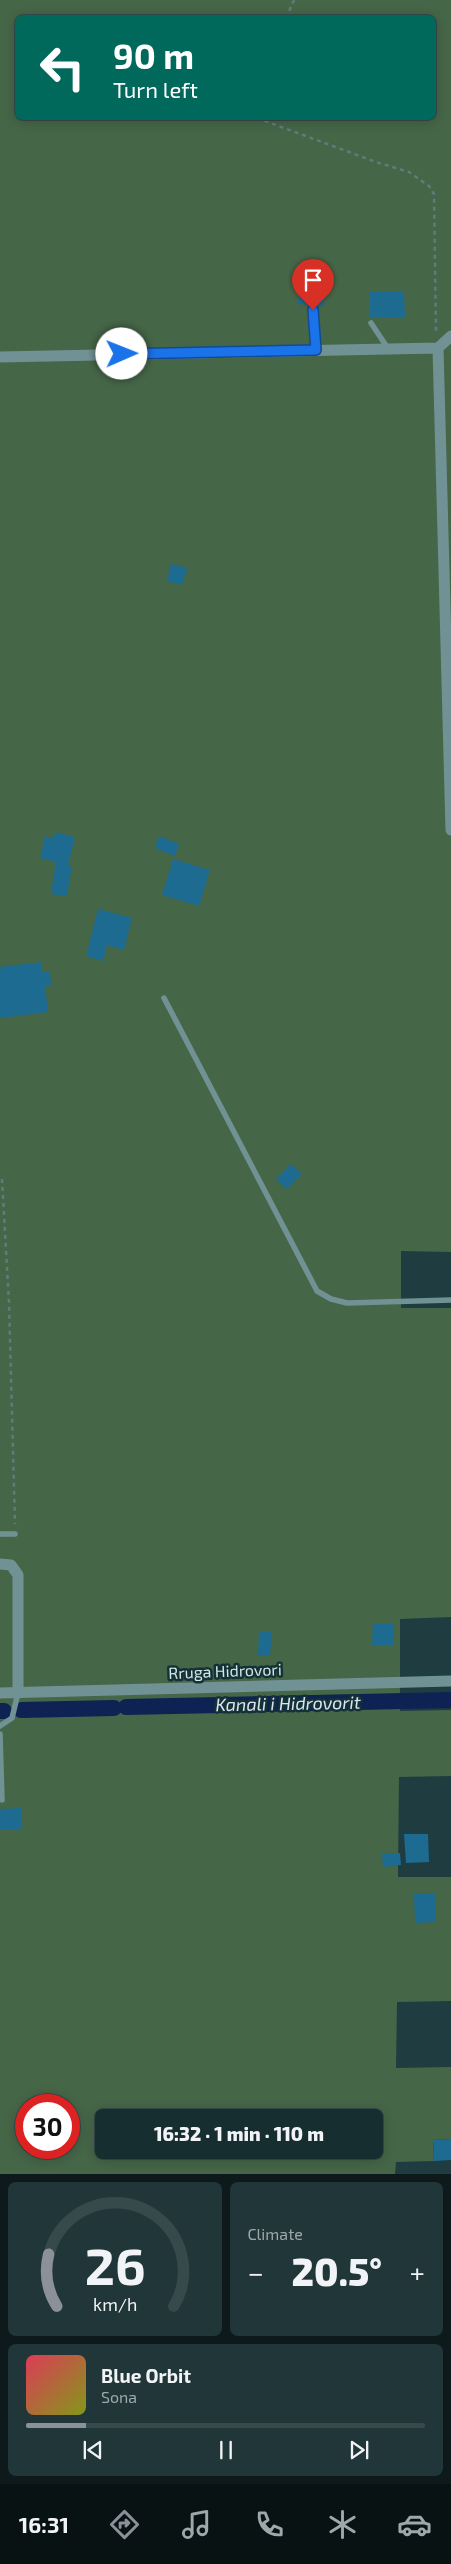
<!DOCTYPE html>
<html lang="en">
<head>
<meta charset="utf-8">
<style>
	:root { --surface:#172e30; --page:#203638; --text:#f1f3f6; --muted:#9ea8ab; --line:#364a4c; --accent:#8c9099 }
	body { margin:0; font-family:"Exo 2",sans-serif; background:var(--page); color:var(--text); height:100vh; display:flex; flex-direction:column; font-size:19px; white-space:nowrap }
	* { box-sizing:border-box; margin:0 }
	p { font-size:16px; color:var(--muted) }
	.icon { flex:none; width:28px; height:28px; fill:none; stroke:currentColor; stroke-width:2; stroke-linecap:round; stroke-linejoin:round }
	.map { position:relative; height:2174px; overflow:hidden }
	.drawer { display:flex; flex-direction:column; gap:8px; padding:8px; background:#0d191a; flex:1 }
	.drawer>* { flex:none }
	.top-card { position:absolute; left:15px; top:15px; width:421px; height:105px; border-radius:8px; box-shadow:0 2px 12px #0003,0 0 0 1px var(--line); background:#00695c; color:#fff; overflow:hidden }
	.speed { position:absolute; left:15px; top:2094px; display:flex; gap:10px; font-size:25px; font-weight:700; text-align:center }
	.speed>* { display:grid; place-content:center; width:65px; height:65px; border-radius:50%; background:var(--surface); box-shadow:0 2px 12px #0003,0 0 0 1px var(--line); line-height:1 }
	.speed .limit { border:8px solid #d22; background:#fff; color:#111 }
	.pin { position:absolute; display:grid; place-items:center; width:42px; height:42px; color:#fff; margin:-51px -21px; border-radius:50% 50% 50% 0; rotate:-45deg; box-shadow:0 0 5px #0007 }
	.pin .icon { rotate:45deg }
	.me { position:absolute; width:55px; margin:-28px; rotate:89deg; stroke-linejoin:round; filter:drop-shadow(0 0 4px #0008) }
	.turn { display:flex; align-items:center; gap:18px; height:105px; padding:0 15px; font-size:22px }
	.turn .icon { width:65px; height:65px; stroke-width:2.5 }
	.turn b { display:block; font-size:35px; line-height:42px }
	.big { font-size:38px; font-weight:800; line-height:1.1 }
	.drawer .card { flex:1; display:flex; flex-direction:column; justify-content:center; gap:8px; min-width:0; padding:0 18px; border-radius:8px; background:var(--page) }
	.drawer .dial { align-items:center; gap:0 }
	.dial svg { height:130px; overflow:visible; fill:none; stroke:var(--line); stroke-width:7; stroke-linecap:round; text-anchor:middle }
	.dial text { fill:var(--text); stroke:none }
	.song { display:flex; align-items:center; gap:15px }
	.cover { width:60px; height:60px; border-radius:8px; background:linear-gradient(135deg,hsl(350 70% 55%),hsl(70 70% 35%)) }
	.played { height:5px; border-radius:2px; background:linear-gradient(90deg,var(--accent) 15%,var(--line) 15%) }
	.keys { display:flex; justify-content:space-around; direction:ltr }
	.heat { display:flex; justify-content:space-between; align-items:center; font-size:28px; direction:ltr }
	.drawer .tiles { flex:1; display:grid; gap:8px; grid-template-columns:1fr 1fr }
	.card:last-child { grid-column:span 2 }
	.trip { position:absolute; left:95px; top:2109px; width:288px; height:50px; border-radius:8px; background:var(--surface); box-shadow:0 2px 12px #0003,0 0 0 1px var(--line); font-weight:800; line-height:50px; text-align:center }
	.menu { display:flex; height:80px; justify-content:space-around; align-items:center; background:#091213; color:var(--muted) }
	.menu .icon { width:35px; height:35px }
	.menu .selected { color:var(--accent) }
	.menu b { font-size:22px; color:var(--text) }
	.map>svg:first-child { display:block }
</style>
</head>
<body>
<div class="map">
<svg width="451" height="2174" viewBox="0 0 451 2174">
	<rect width="100%" height="100%" fill="#1f3d40"/>
	<path fill="#466648" fill-rule="evenodd" d="M 0,0 L 451,0 L 451,1252 L 401,1251 L 401,1308 L 451,1308 L 451,1617 L 400,1619 L 400,1711 L 451,1710 L 451,1776 L 399,1777 L 398,1877 L 451,1877 L 451,2001 L 397,2002 L 396,2068 L 451,2067 L 451,2139 L 433,2140 L 434,2161 L 396,2162 L 395,2174 L 0,2174 ZM 18,18 L 434,18 L 434,118 L 18,118 ZM 26,2105 L 69,2105 L 69,2148 L 26,2148 ZM 104,2118 L 374,2118 L 374,2150 L 104,2150 Z"/>
	<g fill="none" stroke-linecap="round" stroke-linejoin="round">
		<path stroke="#0e2254" stroke-width="16" d="M 126,1707 L 451,1700
			M 21,1710 L 114,1708
			M 0,1711 L 4,1711"/>
	</g>
	<path fill="#1d6b91" d="M 299,290 L 325,291 L 324,306 L 298,304 Z
		M 404,291 L 405,317 L 370,318 L 370,292 Z
		M 171,564 L 187,568 L 182,585 L 167,581 Z
		M 55,832 L 75,837 L 68,865 L 72,865 L 67,896 L 51,894 L 56,862 L 40,858 L 45,836 L 54,838 Z
		M 159,836 L 179,844 L 175,856 L 155,848 Z
		M 173,859 L 210,870 L 199,906 L 162,895 Z
		M 98,909 L 132,918 L 124,950 L 107,945 L 103,961 L 86,956 Z
		M 41,962 L 42,972 L 50,971 L 51,985 L 45,985 L 48,1012 L 0,1018 L 0,967 Z
		M 291,1164 L 302,1174 L 287,1189 L 276,1179 Z
		M 373,1623 L 394,1623 L 394,1646 L 372,1646 Z
		M 259,1632 L 272,1632 L 270,1656 L 258,1655 Z
		M 21,1808 L 22,1830 L 0,1830 L 0,1809 Z
		M 404,1834 L 428,1834 L 429,1862 L 406,1863 Z
		M 400,1853 L 401,1865 L 383,1867 L 382,1854 Z
		M 414,1894 L 436,1894 L 436,1922 L 415,1923 Z
		M 451,2139 L 451,2160 L 434,2161 L 433,2140 Z"/>
	<g fill="none" stroke-linecap="round" stroke-linejoin="round">
		<path stroke="#617b7d" stroke-width="2.5" stroke-dasharray="4 4" stroke-linecap="butt" d="M 286,18 L 294,0
			M 257,118 L 376,162 L 409,172 L 429,186 L 434,194 L 436,331
			M 2,1179 L 9,1303 L 15,1524"/>
		<path stroke="#719295" stroke-width="5.5" d="M 313,310 L 316,351
			M 371,323 L 385,344 L 385,349
			M 164,998 L 317,1291 L 331,1299 L 347,1303 L 451,1300
			M 0,1534 L 15,1534
			M 0,1726 L 12,1718 L 18,1693
			M 0,1734 L 2,1800"/>
		<path stroke="#719295" stroke-width="11" d="M 438,348 L 451,830
			M 0,357 L 438,348 L 451,336
			M 0,1564 L 11,1565 L 18,1575 L 18,1693
			M 0,1693 L 451,1681"/>
	</g>
	<g fill="none" stroke-linecap="round" stroke-linejoin="round">
		<g stroke="#114b97" stroke-width="12">
			<path id="route" d="M 122,354 L 316,350 L 313,310"/>
		</g>
		<use href="#route" stroke="#1a73e8" stroke-width="9"/>
	</g>
	<g text-anchor="middle" stroke-width="5" stroke-linejoin="round" paint-order="stroke">
		<g font-size="16" fill="#d5e6e8" stroke="#143236">
			<text transform="translate(225 1671) rotate(-2)" y="6">Rruga Hidrovori</text>
		</g>
		<g font-size="18" font-style="italic" fill="#dbe4f4" stroke="#143236">
			<text transform="translate(288 1704) rotate(-1)" y="6">Kanali i Hidrovorit</text>
		</g>
	</g>
</svg>
<div class="speed"><div class="limit">30</div></div>
<div class="pin" style="left:313px;top:310px;background:#d93025"><svg class="icon" aria-label="arrive" viewBox="0 0 24 24"><path d="M6 21V4h12l-3 4 3 4H6"/></svg></div>
<svg class="me" style="left:122px;top:354px" viewBox="-20 -20 40 40"><circle r="19" fill="#fff"/><path d="M0-13L10 11 0 6-10 11z" fill="#1a73e8"/></svg>
<div class="trip">16:32 · 1 min · 110 m</div>
<div class="top-card">
<div class="turn"><svg class="icon" aria-label="left" viewBox="0 0 24 24"><path d="M17 20v-9H6M10 6l-5 5 5 5"/></svg><div><b>90 m</b>Turn left</div></div>
</div>
</div>
<section class="drawer">
<div class="tiles">
<div class="card dial"><svg viewBox="0 0 100 80">
<path d="M14 69A42 42 0 1 1 86 69"/>
<path d="M14 69A42 42 0 0 1 9 37" stroke="#8c9099"/>
<text x="50" y="56" font-size="32" font-weight="700">26</text>
<text x="50" y="72" font-size="11">km/h</text>
</svg></div>
<div class="card"><p>Climate</p>
<div class="heat"><a>−</a><b class="big">20.5°</b><a>+</a></div>
</div>
<div class="card">
<div class="song"><i class="cover"></i><div><b>Blue Orbit</b><p>Sona</p></div></div>
<div class="played"></div>
<div class="keys"><svg class="icon" aria-label="previous" viewBox="0 0 24 24"><path d="M18 5L8 12l10 7zM5 5v14"/></svg><svg class="icon" aria-label="pause" viewBox="0 0 24 24"><path d="M8 5v14M16 5v14"/></svg><svg class="icon" aria-label="next" viewBox="0 0 24 24"><path d="M6 5l10 7-10 7zM19 5v14"/></svg></div>
</div>
</div>
</section>
<nav class="menu">
<b>16:31</b>
<svg class="icon selected" aria-label="directions" viewBox="0 0 24 24"><path d="M12 3l9 9-9 9-9-9zM9 14v-3h6M13 9l2 2-2 2"/></svg>
<svg class="icon" aria-label="music" viewBox="0 0 24 24"><path d="M9 18V5l10-2v13"/><circle cx="6" cy="18" r="3"/><circle cx="16" cy="16" r="3"/></svg>
<svg class="icon" aria-label="phone" viewBox="0 0 24 24"><path d="M5 4h4l2 5-3 2q2 4 5 5l2-3 5 2v4C11 20 4 13 5 4z"/></svg>
<svg class="icon" aria-label="climate" viewBox="0 0 24 24"><path d="M12 3v18M4 7l16 10M4 17L20 7"/></svg>
<svg class="icon" aria-label="car" viewBox="0 0 24 24"><path d="M5 17H2v-5l4-1 3-4h7l3 4 3 1v5h-3M9 17h6M6 11h13"/><circle cx="7" cy="17" r="2"/><circle cx="17" cy="17" r="2"/></svg>
</nav>
</body>
</html>
